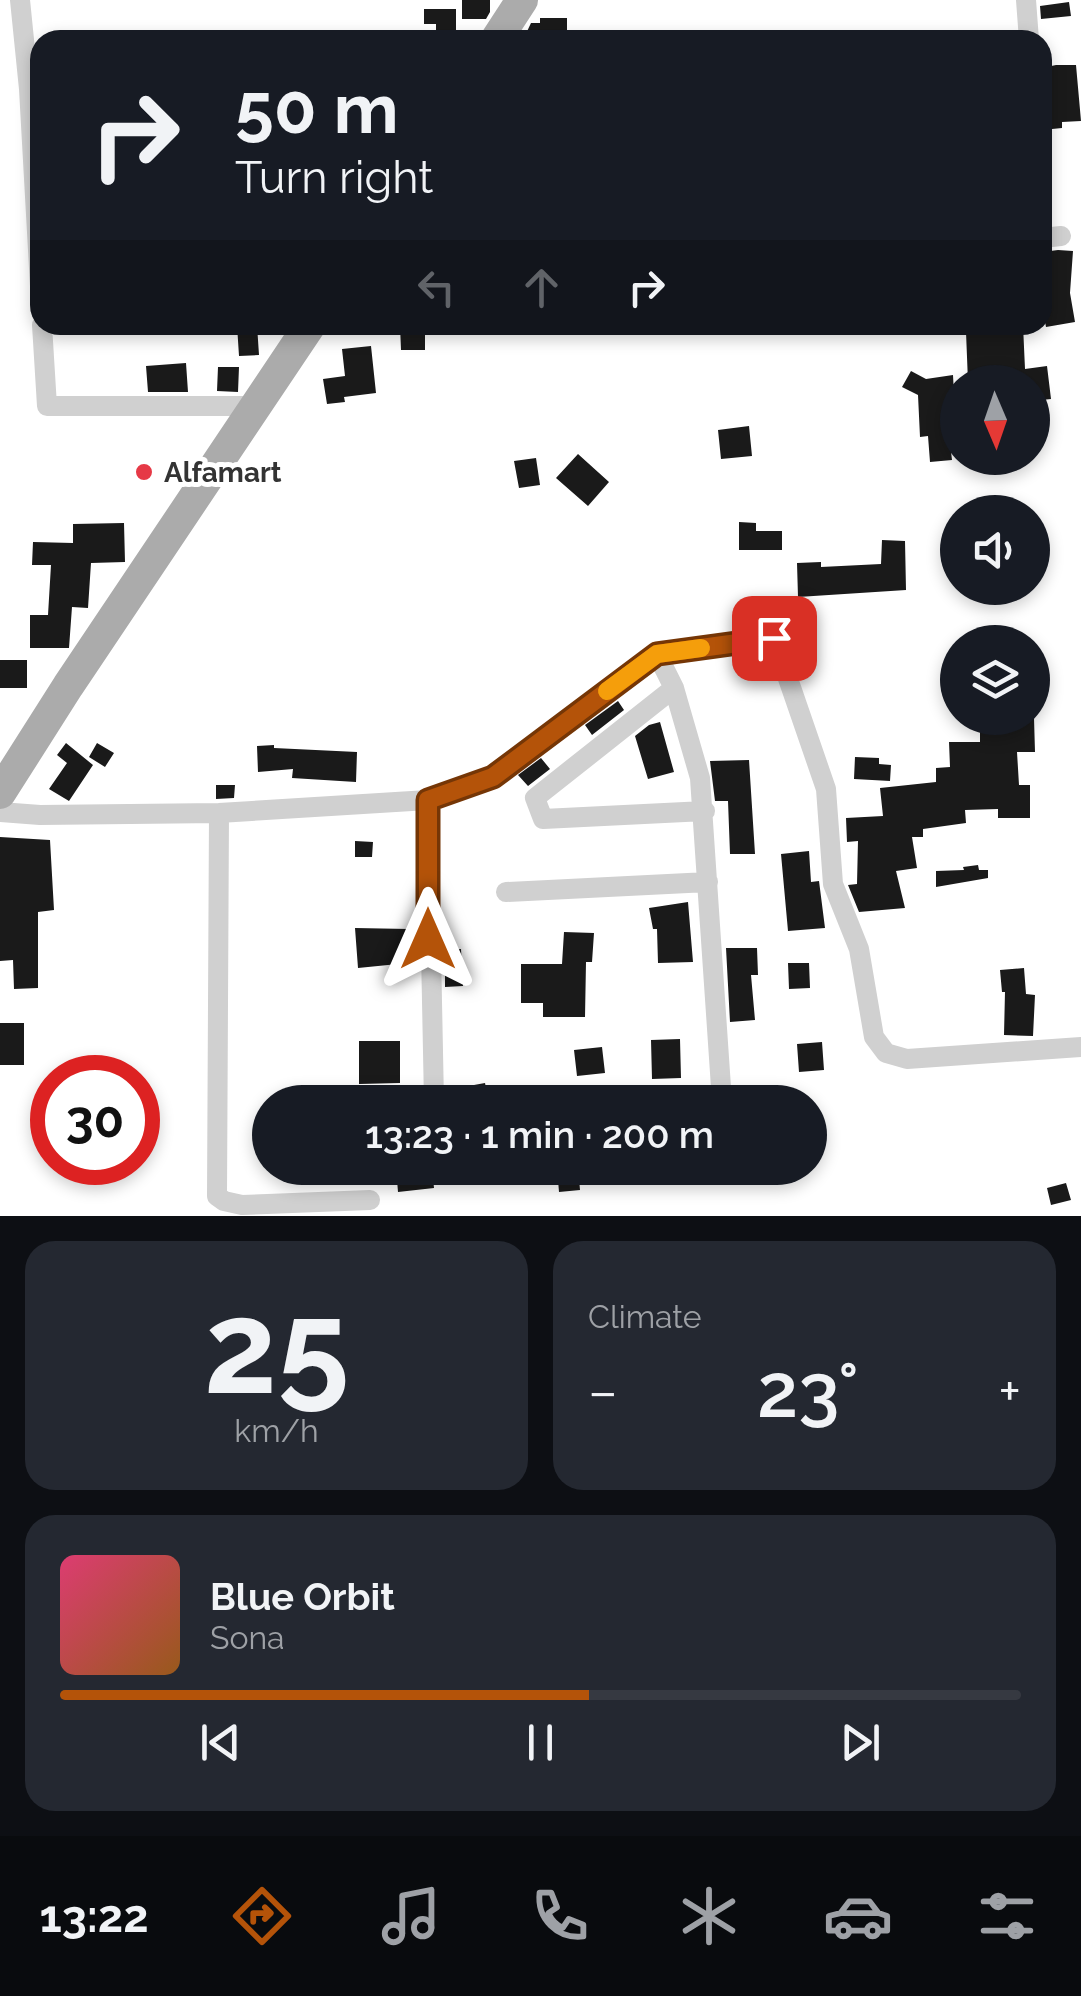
<!DOCTYPE html>
<html lang="en">
<head>
<meta charset="utf-8">
<style>
	:root { --surface:#171b24; --page:#242831; --text:#f1f3f6; --muted:#9ea1a6; --line:#363941; --accent:#b45309 }
	body { margin:0; font-family:Raleway,sans-serif; background:var(--page); color:var(--text); height:100vh; display:flex; flex-direction:column; font-size:38px; white-space:nowrap }
	* { box-sizing:border-box; margin:0 }
	p { font-size:32px; color:var(--muted) }
	.icon { flex:none; width:55px; height:55px; fill:none; stroke:currentColor; stroke-width:2; stroke-linecap:round; stroke-linejoin:round }
	.map { position:relative; height:1216px; overflow:hidden }
	.drawer { display:flex; flex-direction:column; gap:25px; padding:25px; background:#0d0f14; flex:1 }
	.drawer>* { flex:none }
	.hud { position:absolute; left:30px; top:30px; width:1022px; height:305px; border-radius:30px; box-shadow:0 5px 15px #0003; background:#171b24; color:var(--text); overflow:hidden }
	.needle { width:65px; rotate:178deg }
	.controls { position:absolute; left:940px; top:365px; display:grid; gap:20px }
	.controls a { display:grid; place-items:center; width:110px; height:110px; border-radius:50%; background:var(--surface); box-shadow:0 5px 15px #0003; font-size:50px }
	.speed { position:absolute; left:30px; top:1055px; display:flex; gap:20px; font-size:50px; font-weight:700; text-align:center }
	.speed>* { display:grid; place-content:center; width:130px; height:130px; border-radius:50%; background:var(--surface); box-shadow:0 5px 15px #0003; line-height:1 }
	.speed .limit { border:15px solid #d22; background:#fff; color:#111 }
	.pin { position:absolute; display:grid; place-items:center; width:85px; height:85px; color:#fff; margin:-42px; border-radius:20px; box-shadow:0 5px 15px #0006 }
	.me { position:absolute; width:110px; margin:-55px; rotate:0deg; stroke-linejoin:round; filter:drop-shadow(0 0 8px #0008) }
	.turn { display:flex; align-items:center; gap:35px; height:210px; padding:0 40px; font-size:45px }
	.turn .icon { width:130px; height:130px; stroke-width:2.5 }
	.turn b { display:block; font-size:70px; line-height:85px }
	.lanes { display:flex; align-items:center; height:95px; padding:0 40px; background:#0003; justify-content:center; gap:50px; direction:ltr }
	.lanes .off { opacity:.35 }
	.big { font-size:75px; font-weight:600; line-height:1.1 }
	.drawer .card { flex:1; display:flex; flex-direction:column; justify-content:center; gap:15px; min-width:0; padding:0 35px; border-radius:30px; background:var(--page) }
	.drawer .dial { align-items:center; gap:0 }
	.dial b { font-size:130px; line-height:1 }
	.song { display:flex; align-items:center; gap:30px }
	.cover { width:120px; height:120px; border-radius:15px; background:linear-gradient(135deg,hsl(340 70% 55%),hsl(30 70% 35%)) }
	.played { height:10px; border-radius:5px; background:linear-gradient(90deg,var(--accent) 55%,var(--line) 55%) }
	.keys { display:flex; justify-content:space-around; direction:ltr }
	.heat { display:flex; justify-content:space-between; align-items:center; font-size:55px; direction:ltr }
	.drawer .tiles { flex:1; display:grid; gap:25px; grid-template-columns:1fr 1fr }
	.card:last-child { grid-column:span 2 }
	.trip { position:absolute; left:252px; top:1085px; width:575px; height:100px; border-radius:50px; background:var(--surface); box-shadow:0 5px 15px #0003; font-weight:600; line-height:100px; text-align:center }
	.menu { display:flex; height:160px; justify-content:space-around; align-items:center; background:#090b0e; color:var(--muted) }
	.menu .icon { width:70px; height:70px }
	.menu .active { color:var(--accent) }
	.menu b { font-size:45px; color:var(--text) }
	.map>svg:first-child { display:block }
</style>
</head>
<body>
<div class="map">
<svg width="1081" height="1216" viewBox="0 0 1081 1216">
	<rect width="100%" height="100%" fill="#fff"/>
	<path fill="#1a1a1a" d="M 462,0 L 490,0 L 490,12 L 486,19 L 462,19 Z
		M 1069,2 L 1071,16 L 1041,19 L 1040,6 Z
		M 424,9 L 456,9 L 456,40 L 436,40 L 436,24 L 424,24 Z
		M 540,18 L 567,18 L 567,40 L 523,40 L 531,23 L 540,23 Z
		M 1056,65 L 1076,65 L 1081,121 L 1062,122 L 1062,128 L 1042,130 L 1042,68 Z
		M 1058,250 L 1073,251 L 1070,293 L 1075,322 L 1046,327 L 1042,305 L 1043,252 Z
		M 237,325 L 257,325 L 259,355 L 239,356 Z
		M 400,325 L 425,325 L 425,350 L 401,350 Z
		M 1023,325 L 1025,369 L 1047,366 L 1051,399 L 1032,401 L 1032,382 L 968,382 L 966,332 L 1008,330 L 1008,326 Z
		M 371,346 L 376,393 L 344,397 L 345,402 L 327,404 L 323,379 L 345,376 L 342,349 Z
		M 186,363 L 188,392 L 148,392 L 146,366 Z
		M 218,367 L 239,367 L 238,392 L 217,391 Z
		M 911,371 L 926,379 L 953,375 L 956,434 L 949,435 L 952,460 L 930,462 L 928,436 L 920,437 L 918,395 L 902,387 Z
		M 749,426 L 752,456 L 721,459 L 718,430 Z
		M 578,454 L 609,482 L 588,506 L 556,478 Z
		M 536,458 L 540,485 L 519,488 L 514,461 Z
		M 739,522 L 756,523 L 756,531 L 782,531 L 782,550 L 739,550 Z
		M 124,523 L 125,562 L 91,563 L 88,608 L 72,607 L 69,648 L 30,648 L 30,615 L 48,615 L 51,565 L 32,565 L 33,542 L 73,543 L 73,524 Z
		M 882,540 L 905,541 L 906,590 L 798,597 L 797,563 L 821,562 L 821,567 L 881,564 Z
		M 0,660 L 27,660 L 27,688 L 0,688 Z
		M 618,701 L 624,710 L 592,735 L 585,725 Z
		M 1010,718 L 1034,718 L 1035,752 L 1017,752 L 1019,785 L 1030,785 L 1030,818 L 998,818 L 998,809 L 965,810 L 966,823 L 923,829 L 923,837 L 912,837 L 917,868 L 896,871 L 905,908 L 859,912 L 848,885 L 857,884 L 858,841 L 847,842 L 846,818 L 883,816 L 880,788 L 936,782 L 936,768 L 950,767 L 949,742 L 980,742 L 980,722 L 1011,723 Z
		M 660,722 L 674,772 L 648,779 L 635,736 L 649,725 Z
		M 66,743 L 93,765 L 69,801 L 49,789 L 67,763 L 57,755 Z
		M 97,743 L 114,753 L 105,767 L 89,757 Z
		M 274,745 L 274,748 L 357,752 L 356,782 L 292,778 L 293,769 L 258,772 L 257,746 Z
		M 855,757 L 879,758 L 879,764 L 891,765 L 890,781 L 854,779 Z
		M 541,758 L 550,769 L 528,786 L 518,775 Z
		M 749,760 L 755,854 L 730,854 L 728,801 L 715,801 L 710,761 Z
		M 216,785 L 235,785 L 234,798 L 216,799 Z
		M 0,837 L 50,840 L 54,910 L 38,912 L 38,988 L 14,989 L 13,960 L 0,961 Z
		M 355,841 L 373,842 L 372,857 L 355,857 Z
		M 809,851 L 811,882 L 819,881 L 825,928 L 788,931 L 781,854 Z
		M 978,865 L 979,870 L 988,870 L 988,878 L 936,887 L 936,871 L 964,870 L 963,867 Z
		M 688,902 L 693,962 L 658,963 L 657,929 L 653,929 L 649,908 Z
		M 355,928 L 409,929 L 408,963 L 358,968 Z
		M 564,932 L 594,933 L 592,962 L 586,962 L 585,1017 L 543,1017 L 543,1003 L 521,1003 L 521,964 L 562,964 Z
		M 726,948 L 757,948 L 758,975 L 751,975 L 755,1020 L 730,1022 Z
		M 461,949 L 463,986 L 445,987 L 445,950 Z
		M 788,963 L 809,963 L 810,988 L 789,989 Z
		M 1024,968 L 1026,994 L 1035,995 L 1033,1036 L 1004,1035 L 1005,992 L 1002,992 L 1000,970 Z
		M 0,1023 L 24,1023 L 24,1065 L 0,1065 Z
		M 680,1039 L 681,1078 L 652,1079 L 651,1040 Z
		M 359,1041 L 400,1041 L 400,1083 L 359,1084 Z
		M 822,1042 L 824,1070 L 799,1072 L 797,1044 Z
		M 602,1047 L 605,1073 L 577,1076 L 574,1050 Z
		M 485,1083 L 489,1102 L 465,1102 L 463,1087 Z
		M 396,1168 L 432,1168 L 434,1188 L 398,1192 Z
		M 460,1168 L 501,1168 L 501,1184 L 460,1185 Z
		M 557,1168 L 578,1168 L 580,1190 L 559,1192 Z
		M 1066,1183 L 1071,1200 L 1051,1205 L 1047,1188 Z"/>
	<g fill="none" stroke-linecap="round" stroke-linejoin="round">
		<path stroke="#d0d0d0" stroke-width="20" d="M 20,0 L 29,89 L 40,286
			M 1026,0 L 1029,40
			M 1042,238 L 1061,236
			M 42,325 L 47,406 L 255,406
			M 657,654 L 674,688 L 700,778 L 722,1102
			M 674,688 L 535,798 L 543,819 L 705,811
			M 428,800 L 434,1102
			M 0,812 L 40,815 L 219,813 L 428,800 L 493,777 L 657,654 L 774,638 L 826,789 L 833,884 L 859,949 L 874,1037 L 886,1053 L 907,1059 L 1081,1047
			M 219,813 L 217,1196 L 224,1201 L 242,1205 L 370,1200
			M 506,892 L 708,882"/>
		<path stroke="#ababab" stroke-width="32" d="M 496,40 L 522,0
			M 0,793 L 68,686 L 310,325"/>
	</g>
	<g fill="none" stroke-linecap="round" stroke-linejoin="round">
		<g stroke="#753606" stroke-width="25">
			<path id="route" d="M 428,939 L 428,800 L 493,777 L 657,654 L 774,638"/>
		</g>
		<use href="#route" stroke="#b45309" stroke-width="18"/>
		<path stroke="#f59e0b" stroke-width="18" d="M 607,691 L 657,654 L 701,648"/>
	</g>
	<circle fill="#e63946" stroke="#fff" stroke-width="4" cx="144" cy="472" r="10"/>
	<g text-anchor="middle" stroke-width="10" stroke-linejoin="round" paint-order="stroke">
		<g font-size="28" font-weight="bold" fill="#333" stroke="#fff" text-anchor="start">
			<text x="164" y="482">Alfamart</text>
		</g>
	</g>
</svg>
<div class="controls">
<a><svg class="needle" viewBox="-14 -14 28 28"><path d="M0-13l5 13h-10z" fill="#e53935"/><path d="M0 13l5-13h-10z" fill="#9ea1a6"/></svg></a>
<a><svg class="icon" aria-label="sound" viewBox="0 0 24 24"><path d="M4 9h4l5-4v14l-5-4H4zM17 9q2 3 0 6"/></svg></a>
<a><svg class="icon" aria-label="layers" viewBox="0 0 24 24"><path d="M12 4l9 5-9 5-9-5zM3 14l9 5 9-5"/></svg></a>
</div>
<div class="speed"><div class="limit">30</div></div>
<div class="pin" style="left:774px;top:638px;background:#d93025"><svg class="icon" aria-label="arrive" viewBox="0 0 24 24"><path d="M6 21V4h12l-3 4 3 4H6"/></svg></div>
<svg class="me" style="left:428px;top:939px" viewBox="-20 -20 40 40"><path d="M0-17L14 15 0 8-14 15z" fill="#b45309" stroke="#fff" stroke-width="4"/></svg>
<div class="trip">13:23 · 1 min · 200 m</div>
<div class="hud">
<div class="turn"><svg class="icon" aria-label="right" viewBox="0 0 24 24"><path d="M7 20v-9h11M14 6l5 5-5 5"/></svg><div><b>50 m</b>Turn right</div></div>
<div class="lanes"><svg class="icon off" aria-label="left" viewBox="0 0 24 24"><path d="M17 20v-9H6M10 6l-5 5 5 5"/></svg><svg class="icon off" aria-label="ahead" viewBox="0 0 24 24"><path d="M12 20V5M6 11l6-6 6 6"/></svg><svg class="icon" aria-label="right" viewBox="0 0 24 24"><path d="M7 20v-9h11M14 6l5 5-5 5"/></svg></div>
</div>
</div>
<section class="drawer">
<div class="tiles">
<div class="card dial"><b>25</b><p>km/h</p></div>
<div class="card"><p>Climate</p>
<div class="heat"><a>−</a><b class="big">23°</b><a>+</a></div>
</div>
<div class="card">
<div class="song"><i class="cover"></i><div><b>Blue Orbit</b><p>Sona</p></div></div>
<div class="played"></div>
<div class="keys"><svg class="icon" aria-label="previous" viewBox="0 0 24 24"><path d="M18 5L8 12l10 7zM5 5v14"/></svg><svg class="icon" aria-label="pause" viewBox="0 0 24 24"><path d="M8 5v14M16 5v14"/></svg><svg class="icon" aria-label="next" viewBox="0 0 24 24"><path d="M6 5l10 7-10 7zM19 5v14"/></svg></div>
</div>
</div>
</section>
<nav class="menu">
<b>13:22</b>
<svg class="icon active" aria-label="directions" viewBox="0 0 24 24"><path d="M12 3l9 9-9 9-9-9zM9 14v-3h6M13 9l2 2-2 2"/></svg>
<svg class="icon" aria-label="music" viewBox="0 0 24 24"><path d="M9 18V5l10-2v13"/><circle cx="6" cy="18" r="3"/><circle cx="16" cy="16" r="3"/></svg>
<svg class="icon" aria-label="phone" viewBox="0 0 24 24"><path d="M5 4h4l2 5-3 2q2 4 5 5l2-3 5 2v4C11 20 4 13 5 4z"/></svg>
<svg class="icon" aria-label="climate" viewBox="0 0 24 24"><path d="M12 3v18M4 7l16 10M4 17L20 7"/></svg>
<svg class="icon" aria-label="car" viewBox="0 0 24 24"><path d="M5 17H2v-5l4-1 3-4h7l3 4 3 1v5h-3M9 17h6M6 11h13"/><circle cx="7" cy="17" r="2"/><circle cx="17" cy="17" r="2"/></svg>
<svg class="icon" aria-label="filters" viewBox="0 0 24 24"><path d="M4 7h16M4 17h16"/><circle cx="9" cy="7" r="2"/><circle cx="15" cy="17" r="2"/></svg>
</nav>
</body>
</html>
